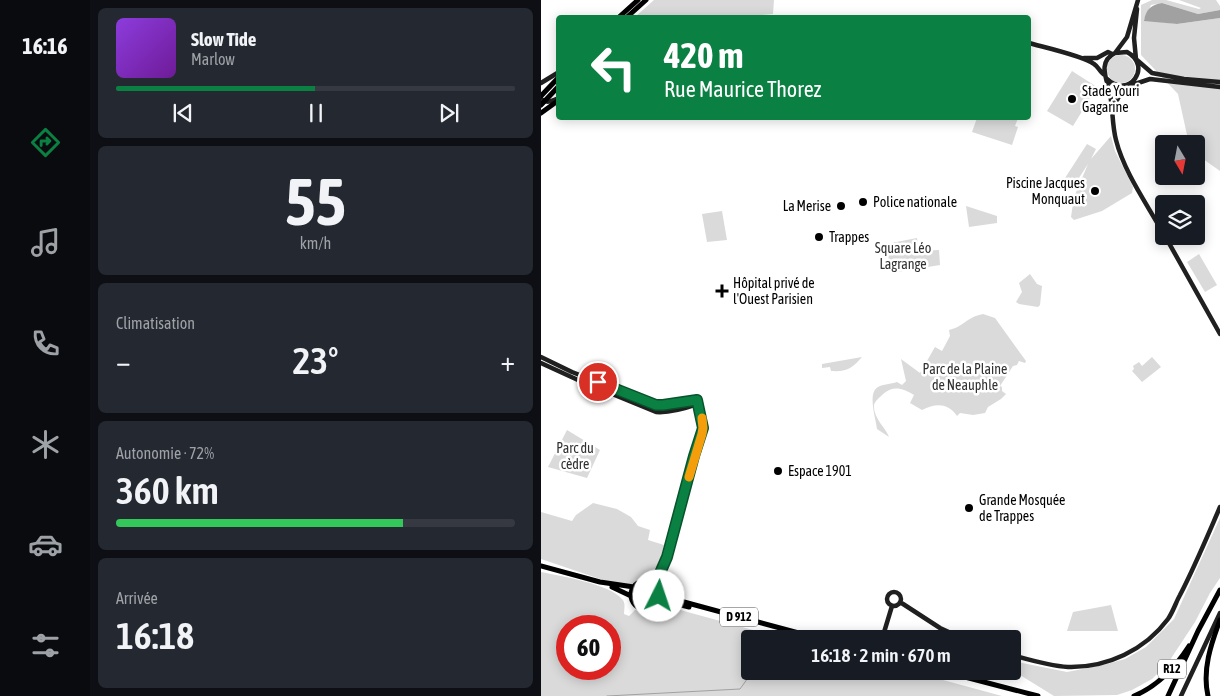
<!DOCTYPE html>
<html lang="fr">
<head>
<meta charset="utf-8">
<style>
	:root { --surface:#171b24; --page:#242831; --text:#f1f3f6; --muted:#9ea1a6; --line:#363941; --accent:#0b8043 }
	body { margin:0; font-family:"Asap Condensed",sans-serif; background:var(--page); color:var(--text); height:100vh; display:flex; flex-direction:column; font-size:19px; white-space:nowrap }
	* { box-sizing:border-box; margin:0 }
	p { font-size:16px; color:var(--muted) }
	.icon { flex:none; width:28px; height:28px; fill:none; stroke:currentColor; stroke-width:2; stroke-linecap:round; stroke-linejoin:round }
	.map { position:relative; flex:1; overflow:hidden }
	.details { display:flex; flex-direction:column; gap:8px; padding:8px; background:#0d0f14; width:451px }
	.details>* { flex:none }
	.hud { position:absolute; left:15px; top:15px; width:475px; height:105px; border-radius:5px; box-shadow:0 2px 12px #0003; background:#0b8043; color:#fff; overflow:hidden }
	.needle { width:32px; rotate:170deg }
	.controls { position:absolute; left:614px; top:135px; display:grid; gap:10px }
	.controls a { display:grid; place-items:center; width:50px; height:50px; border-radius:5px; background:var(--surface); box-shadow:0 2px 12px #0003; font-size:25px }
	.speed { position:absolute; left:15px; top:615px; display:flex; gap:10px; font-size:25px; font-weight:700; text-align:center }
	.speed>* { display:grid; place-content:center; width:65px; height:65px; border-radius:50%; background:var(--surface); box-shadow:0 2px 12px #0003; line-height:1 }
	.speed .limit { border:8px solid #d22; background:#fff; color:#111 }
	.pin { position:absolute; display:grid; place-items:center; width:42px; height:42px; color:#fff; margin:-21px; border:2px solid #fff; border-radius:50%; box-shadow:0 1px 5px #0007 }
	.me { position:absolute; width:55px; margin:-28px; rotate:4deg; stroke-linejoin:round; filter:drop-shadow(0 0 4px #0008) }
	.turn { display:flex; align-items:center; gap:18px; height:105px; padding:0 25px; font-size:22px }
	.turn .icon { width:65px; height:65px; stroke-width:2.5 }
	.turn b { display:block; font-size:35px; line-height:42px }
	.big { font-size:38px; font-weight:600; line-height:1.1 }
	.details .card { flex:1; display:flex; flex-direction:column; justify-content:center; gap:8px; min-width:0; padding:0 18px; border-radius:8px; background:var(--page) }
	.details .dial { align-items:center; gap:0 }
	.dial b { font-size:65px; line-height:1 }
	.song { display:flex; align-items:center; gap:15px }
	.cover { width:60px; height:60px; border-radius:8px; background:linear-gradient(135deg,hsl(270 70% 55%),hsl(280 70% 35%)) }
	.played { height:5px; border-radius:2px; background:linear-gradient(90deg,var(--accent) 50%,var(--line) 50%) }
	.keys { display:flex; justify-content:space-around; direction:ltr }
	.heat { display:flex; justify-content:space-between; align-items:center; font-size:28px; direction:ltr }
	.charge { height:8px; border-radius:4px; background:linear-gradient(90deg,#34c759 72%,var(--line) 0) }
	.trip { position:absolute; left:200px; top:630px; width:280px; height:50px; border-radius:5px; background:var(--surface); box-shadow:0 2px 12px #0003; font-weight:600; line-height:50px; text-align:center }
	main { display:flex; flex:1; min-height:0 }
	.dock { display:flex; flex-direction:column; width:90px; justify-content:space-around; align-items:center; background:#090b0e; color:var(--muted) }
	.dock .icon { width:35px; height:35px }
	.dock .on { color:var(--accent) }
	.dock b { font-size:22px; color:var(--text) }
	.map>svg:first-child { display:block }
</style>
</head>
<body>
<main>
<nav class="dock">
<b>16:16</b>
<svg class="icon on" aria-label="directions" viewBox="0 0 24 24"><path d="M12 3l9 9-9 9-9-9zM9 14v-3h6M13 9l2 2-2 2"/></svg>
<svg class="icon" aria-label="music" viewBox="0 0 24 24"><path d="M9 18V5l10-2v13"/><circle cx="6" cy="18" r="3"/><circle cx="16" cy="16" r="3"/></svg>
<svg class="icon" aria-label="phone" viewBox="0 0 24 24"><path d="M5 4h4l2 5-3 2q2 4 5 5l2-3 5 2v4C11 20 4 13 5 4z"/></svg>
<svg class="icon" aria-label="climate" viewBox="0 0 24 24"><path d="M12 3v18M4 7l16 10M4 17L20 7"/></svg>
<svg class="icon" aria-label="car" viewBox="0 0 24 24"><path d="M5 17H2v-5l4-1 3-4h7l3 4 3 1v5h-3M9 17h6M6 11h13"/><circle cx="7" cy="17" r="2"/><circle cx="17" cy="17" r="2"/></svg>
<svg class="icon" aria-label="filters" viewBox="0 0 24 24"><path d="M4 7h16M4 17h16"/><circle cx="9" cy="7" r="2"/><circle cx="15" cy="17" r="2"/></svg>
</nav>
<section class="details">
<div class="card">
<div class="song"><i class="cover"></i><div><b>Slow Tide</b><p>Marlow</p></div></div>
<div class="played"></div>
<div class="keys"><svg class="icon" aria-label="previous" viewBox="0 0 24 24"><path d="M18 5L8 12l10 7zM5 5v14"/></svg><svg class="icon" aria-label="pause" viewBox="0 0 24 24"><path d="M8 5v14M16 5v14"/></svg><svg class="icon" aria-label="next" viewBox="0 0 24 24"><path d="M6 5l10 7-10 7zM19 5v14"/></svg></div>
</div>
<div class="card dial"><b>55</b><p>km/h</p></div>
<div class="card"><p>Climatisation</p>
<div class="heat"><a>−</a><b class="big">23°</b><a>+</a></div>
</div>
<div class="card"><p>Autonomie · 72%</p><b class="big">360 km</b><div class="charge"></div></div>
<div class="card"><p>Arrivée</p><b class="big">16:18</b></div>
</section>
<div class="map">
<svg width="679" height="696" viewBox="0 0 679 696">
	<rect width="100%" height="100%" fill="#fff"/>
	<path fill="#dadada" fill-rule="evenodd" d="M 113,0 L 233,0 L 232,14 L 186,18 L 94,17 Z
		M 611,0 L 625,0 L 658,9 L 660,8 L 638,0 L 675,0 L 679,6 L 679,10 L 657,14 L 621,3 L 610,5 L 603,20 L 636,24 L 679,18 L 679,171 L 655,154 L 655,144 L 648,144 L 637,94 L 600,55 L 600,5 Z
		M566 69a14 14 0 1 1 28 0a14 14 0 1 1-28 0Z
		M 531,71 L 556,87 L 532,126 L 506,111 Z
		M 436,118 L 477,118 L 474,126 L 477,127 L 471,145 L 431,132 Z
		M 570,136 L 574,151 L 592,187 L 591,193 L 561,211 L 533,220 L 530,217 L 533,197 L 547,164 L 534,184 L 524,178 L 546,144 L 555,149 L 550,159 Z
		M 425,206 L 456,216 L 456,223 L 428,227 Z
		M 181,211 L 186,240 L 166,242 L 161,214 Z
		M 376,238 L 378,251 L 398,250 L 399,265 L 350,273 L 345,244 Z
		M 658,254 L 676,285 L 664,292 L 646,262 Z
		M 489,274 L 496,284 L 501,286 L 499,305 L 497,307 L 478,304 L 475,302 L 481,292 L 478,283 Z
		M 442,314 L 454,318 L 485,361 L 484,363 L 478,361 L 476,365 L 472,366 L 459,386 L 461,387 L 461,391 L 465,394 L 460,399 L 447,407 L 444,413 L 432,415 L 419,413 L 416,416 C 407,403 395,403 381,410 L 369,403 L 373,395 C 361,388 352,385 341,395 C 338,398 334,401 333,405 C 332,418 345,428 348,437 L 336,429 C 335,419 326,393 337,387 C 342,384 350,384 356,382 L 361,385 L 365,381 L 360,359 L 379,373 L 394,347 L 401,351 L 409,336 L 408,330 C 422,327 426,317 442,314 Z
		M 321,357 C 311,368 307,372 290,371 L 289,367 L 281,368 L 281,364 Z
		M 611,357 L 620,367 L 601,382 L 591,371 L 593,369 L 592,366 L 598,362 L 601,366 Z
		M 26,430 L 59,450 L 46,478 L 7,467 Z
		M 52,503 L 76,509 L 90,517 L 97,526 L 109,530 L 107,540 L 123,545 L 118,566 L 113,572 L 89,585 L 65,581 L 0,559 L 0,512 L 31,521 L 35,515 Z
		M 679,518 L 679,578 L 669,593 L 654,622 L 627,663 L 611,679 L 591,690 L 576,695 L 513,696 L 471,670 L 471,661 L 526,672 L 562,665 L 584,659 L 605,647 L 633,619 Z
		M 0,572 C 19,576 69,584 81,599 C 85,603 83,609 83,614 L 88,616 L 94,610 C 105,612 111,612 121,605 L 245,639 L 209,639 L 209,671 L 369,671 L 461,696 L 0,696 ZM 69,626 L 69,669 L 26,669 L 26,626 Z
		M93 595a11 11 0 1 1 22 0a11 11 0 1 1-22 0Z
		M 570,605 L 577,631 L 526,631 L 532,612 Z"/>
	<path fill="#a1a1a1" d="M 621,3 L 657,14 L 679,10 L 679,18 L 636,24 L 603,21 C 605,9 610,5 621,3 Z"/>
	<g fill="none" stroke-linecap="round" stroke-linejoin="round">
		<path stroke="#a1a1a1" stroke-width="1" d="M 232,639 L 233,637
			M 66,696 L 199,689 L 212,671"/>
		<path stroke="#202020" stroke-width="4.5" d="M 488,43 C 502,47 543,56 553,64 C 558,67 559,73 564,75
			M 574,53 L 586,37 L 597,0
			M 543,58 L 556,58 L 567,52 L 571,54
			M 595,59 L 593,38 L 596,9
			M 596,60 L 611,73 L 643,79 L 679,82
			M 566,79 C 588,100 612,66 586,52 L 574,53 C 556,62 566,79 569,94 C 572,109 571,125 575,140 C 583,172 606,204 622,233
			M 0,83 L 18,72
			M 591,83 L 594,84 L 609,79 L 679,87
			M 0,99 C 6,104 11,101 18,98
			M 572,109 L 577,98 L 589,84
			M 624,236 L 679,334
			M 0,357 L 31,372 L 115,405 L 121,405 L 156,400 L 162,428 L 153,456
			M 0,363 L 37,380 L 115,412 C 129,413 143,409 157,404
			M 105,582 L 112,577 L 119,570
			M 116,588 L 116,579 L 126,557 L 153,455
			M346 599a7 7 0 1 1 14 0a7 7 0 1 1-14 0Z
			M 359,602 L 399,628 L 423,639
			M 341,639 L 351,606
			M 471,655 C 489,660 509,666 527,667 C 566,668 604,650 627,619 C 632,612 635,602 639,595 C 654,566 666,537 679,507
			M 640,696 L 679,613"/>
		<path stroke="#000" stroke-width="5" d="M 77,18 L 97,0
			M 85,18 L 105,0
			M 0,96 L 18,77
			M 0,105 L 18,86
			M 0,113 L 18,100
			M 0,566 L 59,582 L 93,587
			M90 595a14 14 0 1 1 28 0a14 14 0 1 1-28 0Z
			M 71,587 L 90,596
			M 118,593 L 143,602 L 280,639
			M 116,602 L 125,601 L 148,607
			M 401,671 L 497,696
			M 593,696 C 617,686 634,668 648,646
			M 627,696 L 657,631 L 679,590
			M 667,696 C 661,670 670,644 679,620"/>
	</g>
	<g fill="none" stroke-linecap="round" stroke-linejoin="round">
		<g stroke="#07532c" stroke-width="12">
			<path id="route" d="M 57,382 L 115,405 L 122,405 L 156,400 L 162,428 L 153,456 L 126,557 L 116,580 L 116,588 L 118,596"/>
		</g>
		<use href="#route" stroke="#0b8043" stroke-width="9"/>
		<path stroke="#f59e0b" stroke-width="9" d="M 148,477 L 161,434 L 162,428 L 161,418"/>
	</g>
	<g fill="#000" stroke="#fff" stroke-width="2">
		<circle cx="531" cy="99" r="5"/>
		<circle cx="554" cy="191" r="5"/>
		<circle cx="322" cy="202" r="5"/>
		<circle cx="300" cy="206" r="5"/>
		<circle cx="278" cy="237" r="5"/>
		<path d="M178.5 283.5h5v5h5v5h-5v5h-5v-5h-5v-5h5z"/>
		<circle cx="237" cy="471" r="5"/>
		<circle cx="428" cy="508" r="5"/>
	</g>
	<g text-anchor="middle" stroke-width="5" stroke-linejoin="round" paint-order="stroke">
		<g fill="#fff" stroke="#4c4c4c" stroke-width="1">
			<rect x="179" y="607.5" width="38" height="19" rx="4"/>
			<rect x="617" y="659.5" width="28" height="19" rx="4"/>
		</g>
		<g font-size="12" font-weight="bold" fill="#000">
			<text x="198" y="621">D 912</text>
			<text x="631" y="673">R12</text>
		</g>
		<g font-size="14" fill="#000" stroke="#fff" text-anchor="start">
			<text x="541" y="96">Stade Youri<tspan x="541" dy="16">Gagarine</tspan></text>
			<text x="544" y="188" text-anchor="end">Piscine Jacques<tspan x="544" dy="16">Monquaut</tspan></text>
			<text x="332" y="207">Police nationale</text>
			<text x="290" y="211" text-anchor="end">La Merise</text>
			<text x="288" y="242">Trappes</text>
			<text x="192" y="288">Hôpital privé de<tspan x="192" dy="16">l'Ouest Parisien</tspan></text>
			<text x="247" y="476">Espace 1901</text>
			<text x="438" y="505">Grande Mosquée<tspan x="438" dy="16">de Trappes</tspan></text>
		</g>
		<g font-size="14" fill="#313131" stroke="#fff">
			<text x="362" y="253">Square Léo<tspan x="362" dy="16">Lagrange</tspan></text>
			<text x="424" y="374">Parc de la Plaine<tspan x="424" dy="16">de Neauphle</tspan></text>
			<text x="34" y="453">Parc du<tspan x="34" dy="16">cèdre</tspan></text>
		</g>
	</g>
</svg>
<div class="controls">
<a><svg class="needle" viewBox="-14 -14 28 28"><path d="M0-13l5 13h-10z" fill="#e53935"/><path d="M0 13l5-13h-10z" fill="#9ea1a6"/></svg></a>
<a><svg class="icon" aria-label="layers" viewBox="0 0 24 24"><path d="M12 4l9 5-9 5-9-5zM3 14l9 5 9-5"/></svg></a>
</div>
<div class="speed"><div class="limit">60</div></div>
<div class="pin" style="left:57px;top:382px;background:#d93025"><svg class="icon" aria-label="arrive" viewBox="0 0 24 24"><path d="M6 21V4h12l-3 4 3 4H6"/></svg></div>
<svg class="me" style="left:118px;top:596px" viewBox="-20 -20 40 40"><circle r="19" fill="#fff"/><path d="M0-13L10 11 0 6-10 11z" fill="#0b8043"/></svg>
<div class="trip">16:18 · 2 min · 670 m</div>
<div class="hud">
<div class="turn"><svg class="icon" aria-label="left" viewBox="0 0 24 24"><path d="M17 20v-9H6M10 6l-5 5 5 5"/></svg><div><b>420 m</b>Rue Maurice Thorez</div></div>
</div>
</div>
</main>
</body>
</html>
